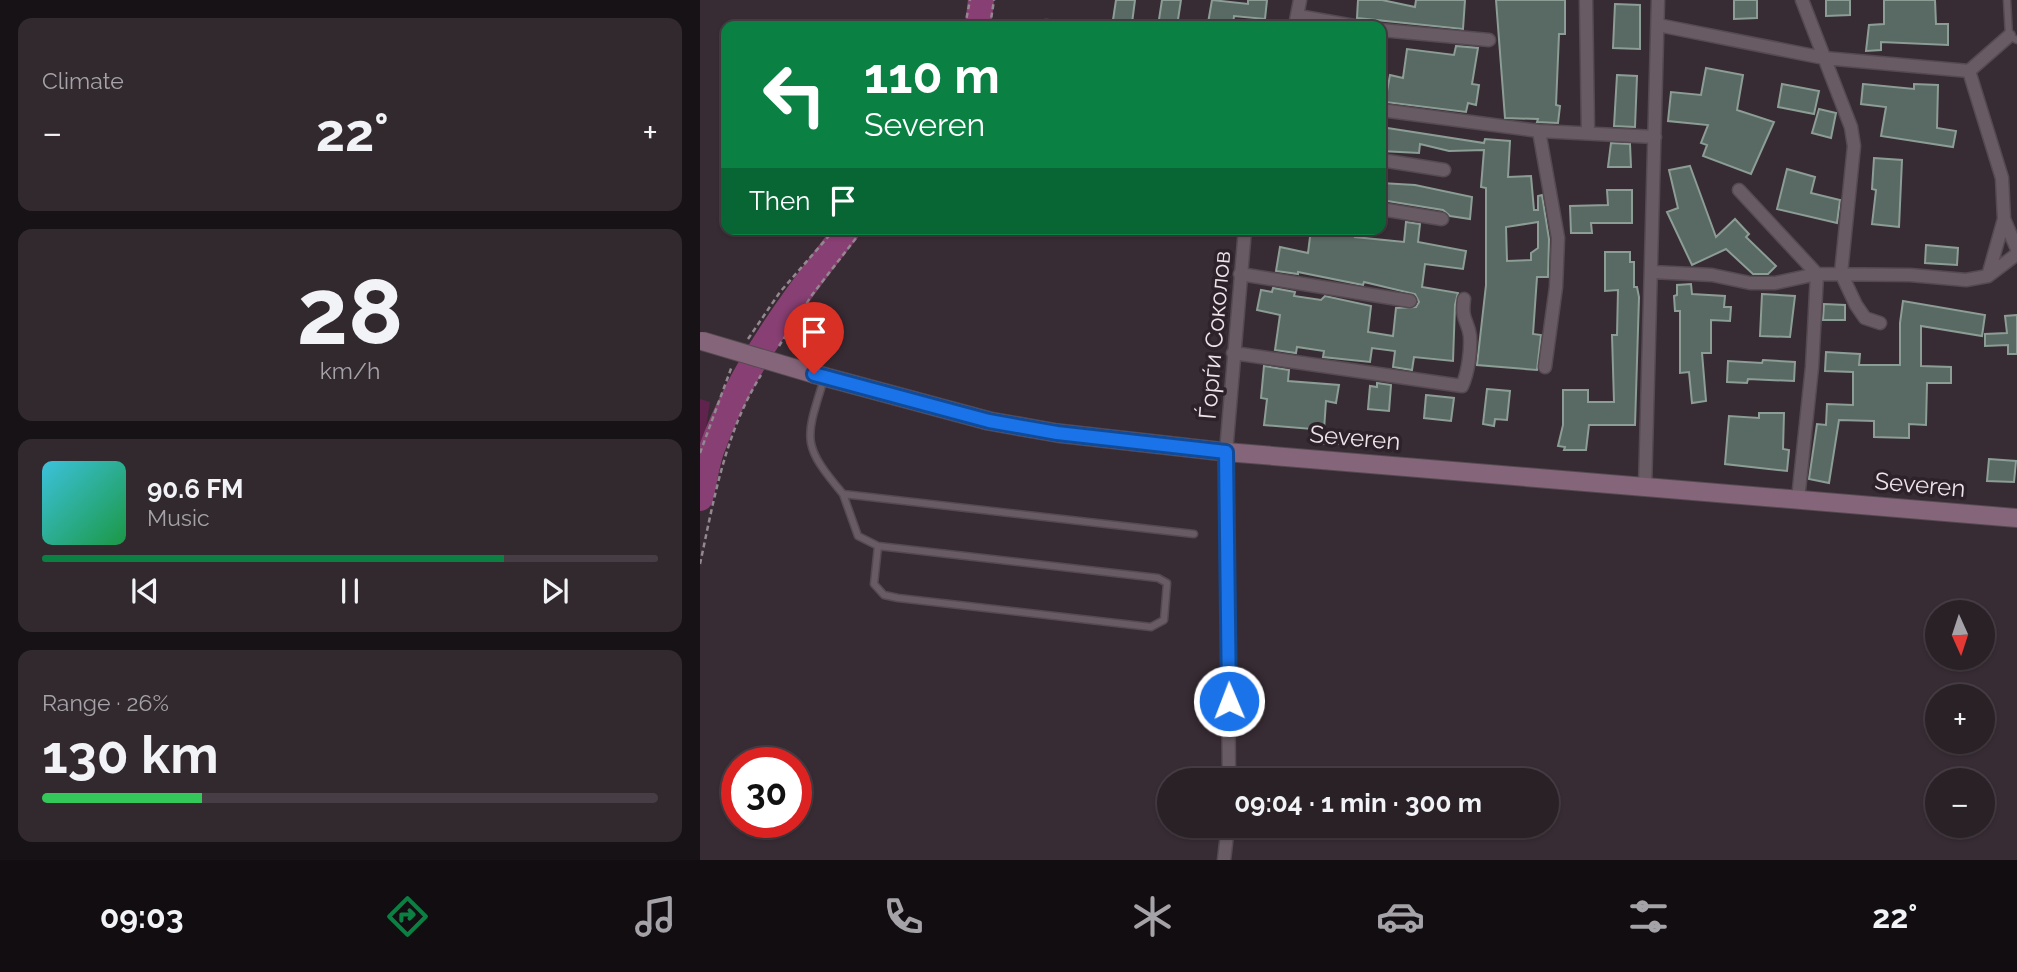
<!DOCTYPE html>
<html lang="en">
<head>
<meta charset="utf-8">
<style>
	:root { --surface:#2a2127; --page:#32292f; --text:#f1f3f6; --muted:#a5a3a7; --line:#463e44; --accent:#0b8043 }
	body { margin:0; font-family:Raleway,sans-serif; background:var(--page); color:var(--text); height:100vh; display:flex; flex-direction:column; font-size:26px; white-space:nowrap }
	* { box-sizing:border-box; margin:0 }
	p { font-size:23px; color:var(--muted) }
	.icon { flex:none; width:38px; height:38px; fill:none; stroke:currentColor; stroke-width:2; stroke-linecap:round; stroke-linejoin:round }
	.map { position:relative; flex:1; overflow:hidden }
	.drawer { display:flex; flex-direction:column; gap:18px; padding:18px; background:#171215; width:700px }
	.drawer>* { flex:none }
	.guide { position:absolute; left:21px; top:21px; width:665px; height:214px; border-radius:14px; box-shadow:0 2px 5px #0004,0 0 0 2px var(--line); background:#0b8043; color:#fff; overflow:hidden }
	.needle { width:46px; rotate:177deg }
	.buttons { position:absolute; left:1225px; top:600px; display:grid; gap:14px }
	.buttons a { display:grid; place-items:center; width:70px; height:70px; border-radius:50%; background:var(--surface); box-shadow:0 2px 5px #0004,0 0 0 2px var(--line); font-size:35px }
	.speed { position:absolute; left:21px; top:747px; display:flex; gap:14px; font-size:35px; font-weight:700; text-align:center }
	.speed>* { display:grid; place-content:center; width:91px; height:91px; border-radius:50%; background:var(--surface); box-shadow:0 2px 5px #0004,0 0 0 2px var(--line); line-height:1 }
	.speed .limit { border:10px solid #d22; background:#fff; color:#111 }
	.pin { position:absolute; display:grid; place-items:center; width:60px; height:60px; color:#fff; margin:-72px -30px; border-radius:50% 50% 50% 0; rotate:-45deg; box-shadow:0 0 7px #0007 }
	.pin .icon { rotate:45deg }
	.me { position:absolute; width:77px; margin:-38px; rotate:359deg; stroke-linejoin:round; filter:drop-shadow(0 0 5px #0008) }
	.turn { display:flex; align-items:center; gap:24px; height:147px; padding:0 28px; font-size:32px }
	.turn .icon { width:91px; height:91px; stroke-width:2.5 }
	.turn b { display:block; font-size:49px; line-height:60px }
	.then { display:flex; align-items:center; height:66px; padding:0 28px; background:#0003; gap:14px; font-size:26px }
	.big { font-size:52px; font-weight:700; line-height:1.1 }
	.drawer .card { flex:1; display:flex; flex-direction:column; justify-content:center; gap:10px; min-width:0; padding:0 24px; border-radius:14px; background:var(--page) }
	.drawer .dial { align-items:center; gap:0 }
	.dial b { font-size:91px; line-height:1 }
	.song { display:flex; align-items:center; gap:21px }
	.cover { width:84px; height:84px; border-radius:10px; background:linear-gradient(135deg,hsl(190 70% 55%),hsl(140 70% 35%)) }
	.played { height:7px; border-radius:4px; background:linear-gradient(90deg,var(--accent) 75%,var(--line) 75%) }
	.keys { display:flex; justify-content:space-around; direction:ltr }
	.heat { display:flex; justify-content:space-between; align-items:center; font-size:38px; direction:ltr }
	.charge { height:10px; border-radius:5px; background:linear-gradient(90deg,#34c759 26%,var(--line) 0) }
	.trip { position:absolute; left:457px; top:768px; width:402px; height:70px; border-radius:35px; background:var(--surface); box-shadow:0 2px 5px #0004,0 0 0 2px var(--line); font-weight:700; line-height:70px; text-align:center }
	.dock { display:flex; height:112px; justify-content:space-around; align-items:center; background:#110d10; color:var(--muted) }
	.dock .icon { width:49px; height:49px }
	.dock .selected { color:var(--accent) }
	.dock b { font-size:32px; color:var(--text) }
	main { display:flex; flex:1; min-height:0 }
	.map>svg:first-child { display:block }
</style>
</head>
<body>
<main>
<section class="drawer">
<div class="card"><p>Climate</p>
<div class="heat"><a>−</a><b class="big">22°</b><a>+</a></div>
</div>
<div class="card dial"><b>28</b><p>km/h</p></div>
<div class="card">
<div class="song"><i class="cover"></i><div><b>90.6 FM</b><p>Music</p></div></div>
<div class="played"></div>
<div class="keys"><svg class="icon" aria-label="previous" viewBox="0 0 24 24"><path d="M18 5L8 12l10 7zM5 5v14"/></svg><svg class="icon" aria-label="pause" viewBox="0 0 24 24"><path d="M8 5v14M16 5v14"/></svg><svg class="icon" aria-label="next" viewBox="0 0 24 24"><path d="M6 5l10 7-10 7zM19 5v14"/></svg></div>
</div>
<div class="card"><p>Range · 26%</p><b class="big">130 km</b><div class="charge"></div></div>
</section>
<div class="map">
<svg width="1317" height="860" viewBox="0 0 1317 860">
	<rect width="100%" height="100%" fill="#382c34"/>
	<path fill="#5f234e" d="M 0,399 L 10,402 L 0,466 Z"/>
	<g fill="none" stroke-linecap="round" stroke-linejoin="round">
		<path stroke="#883f73" stroke-width="26" d="M 278,26 L 281,0
			M 0,498 C 4,483 6,466 11,451 C 39,371 96,295 148,229"/>
	</g>
	<path fill="#596963" stroke="#8c9d95" stroke-width="2" fill-rule="evenodd" d="M 416,0 L 435,0 L 432,23 L 413,20 Z
		M 462,0 L 481,0 L 477,26 L 458,26 Z
		M 512,0 L 548,4 L 548,0 L 567,0 L 565,19 L 534,16 L 533,26 L 508,23 Z
		M 658,0 L 682,0 L 715,7 L 716,0 L 765,0 L 763,29 L 657,18 Z
		M 796,0 L 865,0 L 865,34 L 859,34 L 856,105 L 860,106 L 858,123 L 837,122 L 838,119 L 805,118 Z
		M 1034,0 L 1057,0 L 1057,18 L 1034,19 Z
		M 1126,0 L 1150,0 L 1150,15 L 1126,16 Z
		M 1184,0 L 1235,0 L 1236,24 L 1248,24 L 1248,45 L 1181,42 L 1181,50 L 1166,51 L 1169,25 L 1184,24 Z
		M 915,4 L 940,5 L 940,49 L 913,48 Z
		M 756,46 L 778,48 L 772,84 L 779,85 L 776,105 L 768,103 L 766,112 L 685,102 L 690,75 L 703,78 L 707,49 L 754,55 Z
		M 1006,68 L 1043,75 L 1037,110 L 1074,122 L 1051,174 L 1003,156 L 1007,145 L 1001,143 L 1008,125 L 968,121 L 971,92 L 1001,95 Z
		M 917,75 L 937,76 L 935,127 L 914,126 Z
		M 1082,84 L 1119,91 L 1114,114 L 1078,107 Z
		M 1163,84 L 1214,89 L 1214,84 L 1238,85 L 1237,128 L 1256,131 L 1253,147 L 1181,136 L 1186,107 L 1161,104 Z
		M 1119,109 L 1136,113 L 1131,138 L 1112,133 Z
		M 681,127 L 784,143 L 785,139 L 810,141 L 808,177 L 831,176 L 834,210 L 838,210 L 838,196 L 842,195 L 849,239 L 848,277 L 837,277 L 833,334 L 841,335 L 837,370 L 777,365 L 786,285 L 786,188 L 781,187 L 784,150 L 749,151 L 720,144 L 719,153 L 681,151 ZM 838,222 L 838,248 L 831,253 L 831,260 L 807,261 L 806,227 Z
		M 911,143 L 930,144 L 931,167 L 908,167 Z
		M 1174,158 L 1202,160 L 1199,227 L 1172,224 L 1176,190 L 1172,189 Z
		M 990,166 L 1016,237 L 1035,219 L 1049,234 L 1046,237 L 1076,266 L 1068,274 L 1053,274 L 1026,249 L 992,265 L 967,212 L 978,208 L 969,170 Z
		M 1087,169 L 1115,177 L 1111,193 L 1140,200 L 1137,223 L 1077,209 Z
		M 681,183 L 715,185 L 772,197 L 770,219 L 750,216 L 743,210 L 681,200 Z
		M 907,190 L 932,190 L 932,223 L 891,223 L 892,233 L 871,233 L 870,206 L 908,205 Z
		M 706,222 L 720,224 L 718,242 L 766,251 L 763,269 L 725,264 L 722,287 L 758,293 L 755,305 L 753,361 L 714,357 L 712,370 L 693,367 L 695,351 L 672,348 L 670,362 L 623,357 L 624,351 L 597,347 L 596,353 L 575,350 L 580,315 L 557,310 L 561,290 L 572,292 L 573,288 L 595,292 L 594,296 L 621,300 L 625,296 L 671,306 L 668,332 L 693,336 L 696,308 L 716,307 L 719,302 L 715,294 L 664,282 L 663,285 L 598,272 L 598,274 L 576,271 L 580,247 L 608,253 L 611,229 L 633,232 L 634,229 L 646,229 L 656,231 L 655,237 L 704,242 Z
		M 1226,245 L 1258,248 L 1257,265 L 1225,263 Z
		M 905,252 L 930,252 L 930,262 L 934,262 L 934,287 L 937,287 L 939,297 L 935,425 L 889,425 L 886,450 L 864,450 L 865,447 L 858,446 L 863,425 L 863,390 L 888,390 L 888,402 L 914,402 L 912,335 L 917,335 L 918,290 L 905,291 Z
		M 991,284 L 992,294 L 1025,296 L 1024,307 L 1031,307 L 1030,321 L 1011,320 L 1011,353 L 1002,353 L 1006,401 L 992,403 L 989,372 L 980,373 L 980,311 L 975,311 L 974,296 L 977,295 L 977,285 Z
		M 1062,294 L 1095,296 L 1090,337 L 1060,336 Z
		M 1203,301 L 1285,315 L 1282,336 L 1221,326 L 1221,366 L 1251,367 L 1251,383 L 1227,383 L 1226,425 L 1209,424 L 1209,438 L 1174,437 L 1174,421 L 1139,420 L 1129,483 L 1109,479 L 1117,424 L 1126,425 L 1127,404 L 1153,405 L 1153,372 L 1125,371 L 1126,352 L 1160,354 L 1159,365 L 1200,365 L 1200,323 Z
		M 1124,304 L 1145,305 L 1145,320 L 1123,320 Z
		M 1317,315 L 1317,354 L 1308,354 L 1308,345 L 1285,346 L 1285,334 L 1307,333 L 1305,316 Z
		M 1063,360 L 1095,362 L 1094,381 L 1048,379 L 1047,383 L 1027,382 L 1028,361 L 1062,363 Z
		M 564,366 L 589,370 L 588,381 L 639,385 L 636,403 L 626,401 L 624,430 L 564,425 L 567,399 L 561,398 Z
		M 677,383 L 691,385 L 689,411 L 668,409 L 670,386 L 677,387 Z
		M 787,389 L 810,391 L 807,420 L 795,419 L 794,426 L 783,424 Z
		M 726,395 L 754,398 L 751,421 L 724,418 Z
		M 1059,413 L 1084,413 L 1083,449 L 1089,450 L 1087,471 L 1025,464 L 1029,416 L 1059,418 Z
		M 623,432 L 641,433 L 640,444 L 622,444 Z
		M 1289,459 L 1316,461 L 1314,482 L 1287,481 Z"/>
	<g fill="none" stroke-linecap="round" stroke-linejoin="round">
		<g stroke="#554a51" stroke-width="9">
			<path id="lane" d="M 1307,0 L 1309,36 L 1317,40
				M 124,379 C 105,440 101,444 143,494 L 494,534
				M 143,494 L 158,536 L 178,546 L 458,578 L 467,583 L 464,620 L 451,627 L 198,598 L 184,595 L 174,584 L 178,546"/>
		</g>
		<g stroke="#554a51" stroke-width="15">
			<path id="street" d="M 886,0 L 888,133
				M 1102,0 L 1151,127 L 1154,146 L 1141,273 L 1156,305 L 1165,318 L 1180,323
				M 598,16 L 654,26
				M 958,25 L 1124,58 L 1269,71 L 1309,36
				M 346,26 L 347,26
				M 595,26 L 600,0
				M 681,30 L 789,40
				M 1269,71 L 1302,178 L 1304,219 L 1288,276
				M 681,110 L 839,131 L 955,137
				M 839,131 L 858,238 L 856,287 L 845,367
				M 681,160 L 744,170
				M 1039,190 L 1117,274 L 1112,367 L 1098,499
				M 681,209 L 742,219
				M 1304,219 L 1317,249
				M 952,272 L 1012,275 L 1050,283 L 1075,283 L 1117,274 L 1210,275 L 1266,280 L 1288,276 L 1317,254
				M 540,274 L 710,301
				M 533,353 L 762,386 C 768,373 771,351 770,336 C 768,320 761,321 764,299
				M 945,488 L 958,0
				M 529,780 L 526,452 L 545,229
				M 524,860 L 528,826"/>
		</g>
		<g stroke="#554a51" stroke-width="20">
			<path id="secondary" d="M 114,374 L 289,421 L 357,433 L 526,452 L 1317,518"/>
		</g>
		<path stroke="#93888f" stroke-width="2.5" stroke-dasharray="5 3.5" stroke-linecap="butt" d="M 265,26 L 270,0
			M 290,26 L 294,0
			M 48,339 L 80,292 L 135,229
			M 79,346 L 112,295 L 163,229
			M 0,453 L 32,366
			M 0,564 C 14,499 25,433 61,375"/>
		<use href="#lane" stroke="#695b64" stroke-width="6"/>
		<use href="#street" stroke="#695b64" stroke-width="12"/>
		<use href="#secondary" stroke="#85657a" stroke-width="18"/>
		<g stroke="#554a51" stroke-width="20" stroke-linecap="butt">
			<path id="secondary-bridge" d="M 2,341 L 114,374"/>
		</g>
		<use href="#secondary-bridge" stroke="#85657a" stroke-width="18"/>
	</g>
	<g fill="none" stroke-linecap="round" stroke-linejoin="round">
		<g stroke="#114b97" stroke-width="18">
			<path id="route" d="M 114,374 L 289,421 L 357,433 L 526,452 L 529,701"/>
		</g>
		<use href="#route" stroke="#1a73e8" stroke-width="12"/>
	</g>
	<g text-anchor="middle" stroke-width="7" stroke-linejoin="round" paint-order="stroke">
		<g font-size="24" fill="#ede4e9" stroke="#2e222a">
			<text transform="translate(515 335) rotate(-85)" y="8">Ѓорѓи Соколов</text>
			<text transform="translate(655 438) rotate(5)" y="8">Severen</text>
			<text transform="translate(1220 485) rotate(5)" y="8">Severen</text>
		</g>
	</g>
</svg>
<div class="buttons">
<a><svg class="needle" viewBox="-14 -14 28 28"><path d="M0-13l5 13h-10z" fill="#e53935"/><path d="M0 13l5-13h-10z" fill="#a5a3a7"/></svg></a>
<a>+</a>
<a>−</a>
</div>
<div class="speed"><div class="limit">30</div></div>
<div class="pin" style="left:114px;top:374px;background:#d93025"><svg class="icon" aria-label="arrive" viewBox="0 0 24 24"><path d="M6 21V4h12l-3 4 3 4H6"/></svg></div>
<svg class="me" style="left:529px;top:701px" viewBox="-20 -20 40 40"><circle r="17" fill="#1a73e8" stroke="#fff" stroke-width="3"/><path d="M0-11L8 9 0 5-8 9z" fill="#fff"/></svg>
<div class="trip">09:04 · 1 min · 300 m</div>
<div class="guide">
<div class="turn"><svg class="icon" aria-label="left" viewBox="0 0 24 24"><path d="M17 20v-9H6M10 6l-5 5 5 5"/></svg><div><b>110 m</b>Severen</div></div>
<div class="then">Then<svg class="icon" aria-label="arrive" viewBox="0 0 24 24"><path d="M6 21V4h12l-3 4 3 4H6"/></svg></div>
</div>
</div>
</main>
<nav class="dock">
<b>09:03</b>
<svg class="icon selected" aria-label="directions" viewBox="0 0 24 24"><path d="M12 3l9 9-9 9-9-9zM9 14v-3h6M13 9l2 2-2 2"/></svg>
<svg class="icon" aria-label="music" viewBox="0 0 24 24"><path d="M9 18V5l10-2v13"/><circle cx="6" cy="18" r="3"/><circle cx="16" cy="16" r="3"/></svg>
<svg class="icon" aria-label="phone" viewBox="0 0 24 24"><path d="M5 4h4l2 5-3 2q2 4 5 5l2-3 5 2v4C11 20 4 13 5 4z"/></svg>
<svg class="icon" aria-label="climate" viewBox="0 0 24 24"><path d="M12 3v18M4 7l16 10M4 17L20 7"/></svg>
<svg class="icon" aria-label="car" viewBox="0 0 24 24"><path d="M5 17H2v-5l4-1 3-4h7l3 4 3 1v5h-3M9 17h6M6 11h13"/><circle cx="7" cy="17" r="2"/><circle cx="17" cy="17" r="2"/></svg>
<svg class="icon" aria-label="filters" viewBox="0 0 24 24"><path d="M4 7h16M4 17h16"/><circle cx="9" cy="7" r="2"/><circle cx="15" cy="17" r="2"/></svg>
<b>22°</b>
</nav>
</body>
</html>
